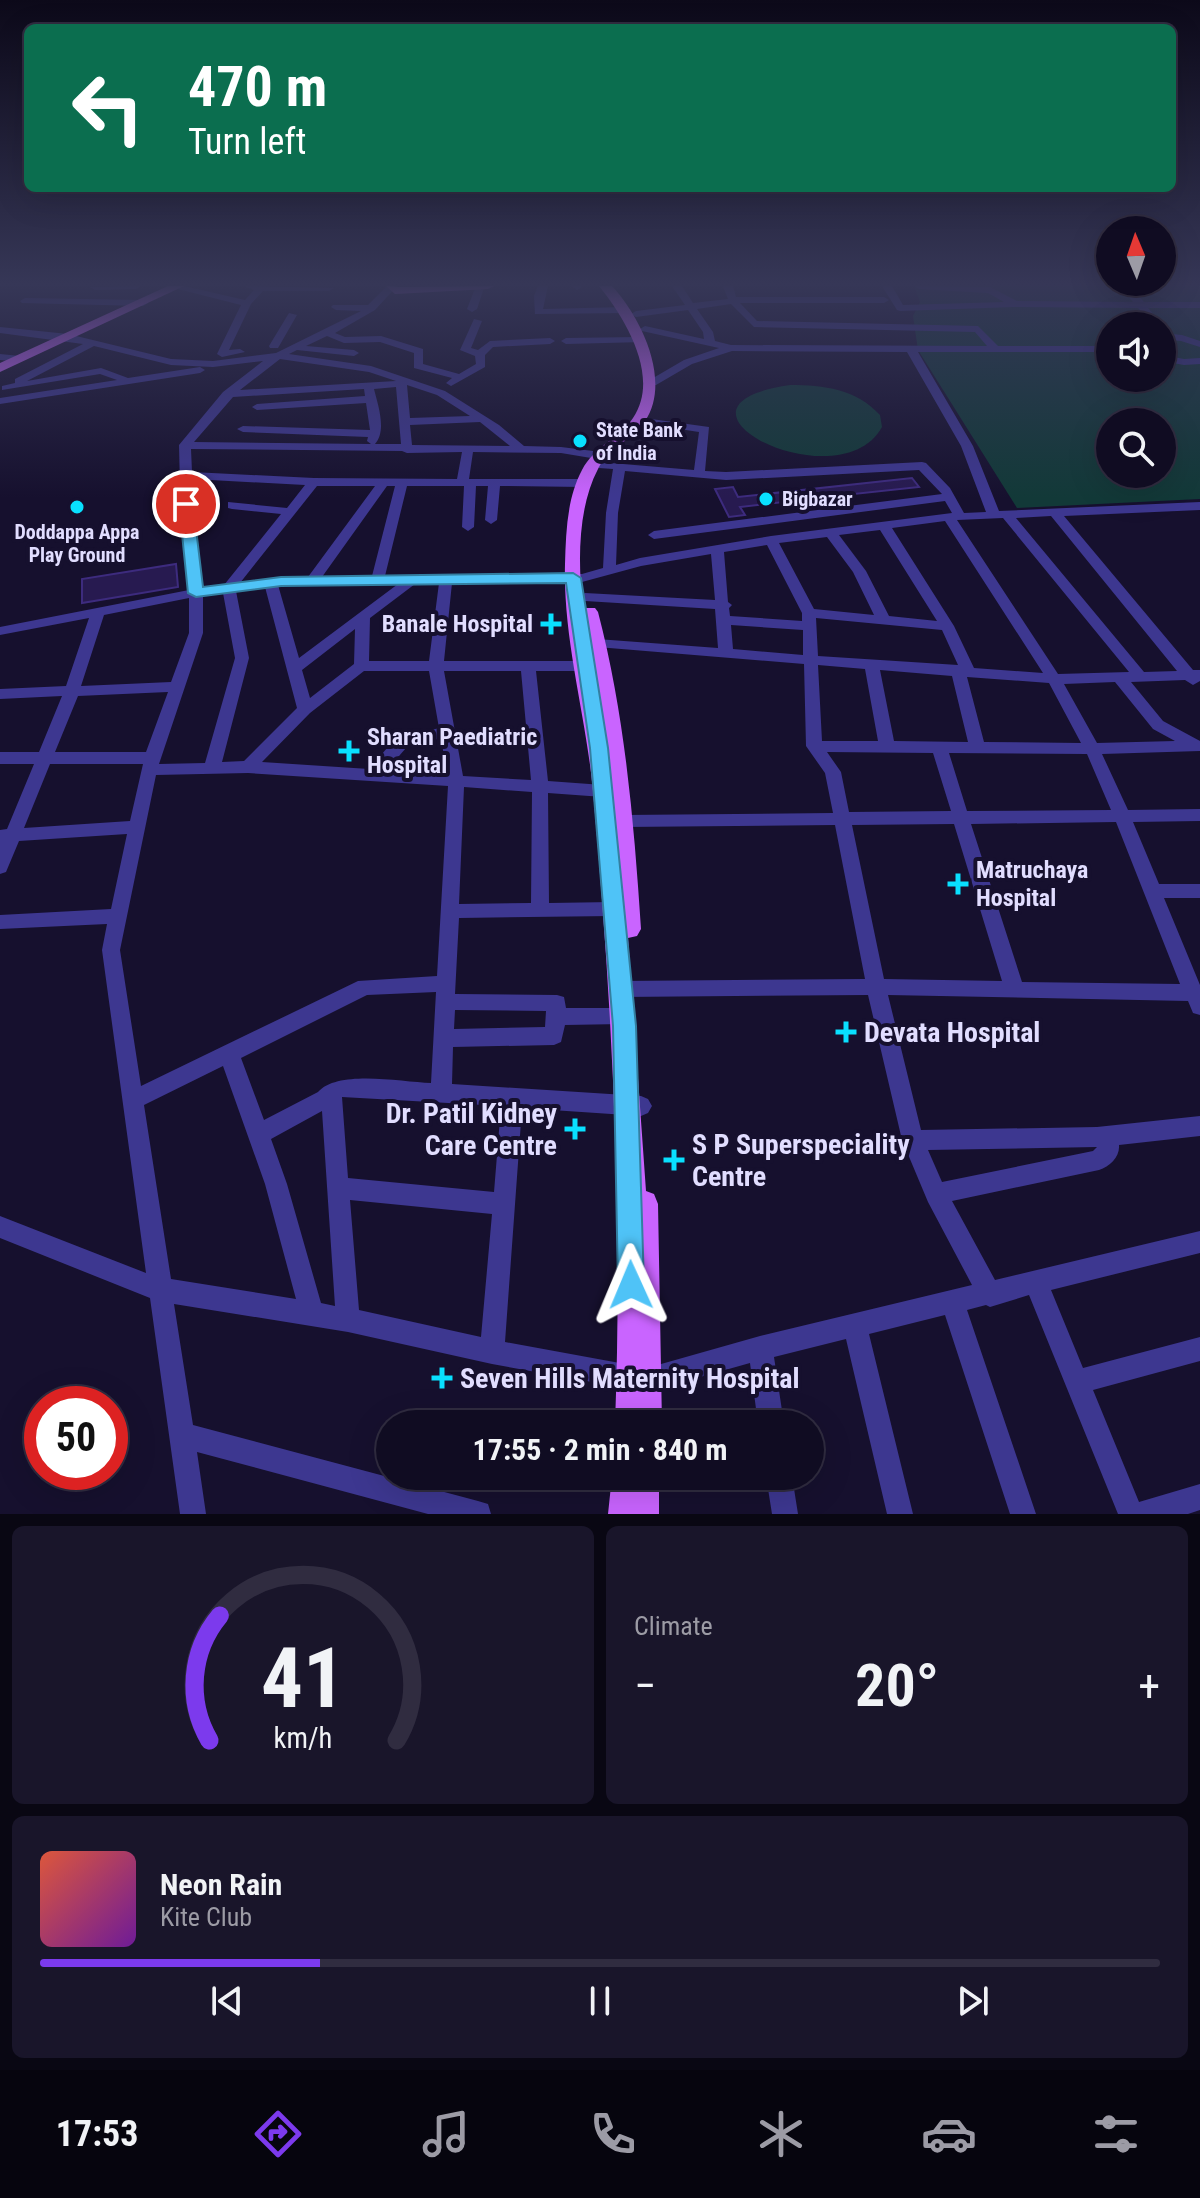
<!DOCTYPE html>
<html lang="en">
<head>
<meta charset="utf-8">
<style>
	:root { --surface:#100c22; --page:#19152a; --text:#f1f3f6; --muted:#9c9ba5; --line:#302c40; --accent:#7c3aed }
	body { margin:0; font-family:"Roboto Condensed",sans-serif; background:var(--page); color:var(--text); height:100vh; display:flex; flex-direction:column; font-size:30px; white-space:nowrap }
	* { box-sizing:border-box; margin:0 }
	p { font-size:26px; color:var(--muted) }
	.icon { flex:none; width:44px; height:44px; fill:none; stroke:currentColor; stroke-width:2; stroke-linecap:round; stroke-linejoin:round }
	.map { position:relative; height:1514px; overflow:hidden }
	.side { display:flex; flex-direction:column; gap:12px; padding:12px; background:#090713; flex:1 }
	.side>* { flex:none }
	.banner { position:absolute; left:24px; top:24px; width:1152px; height:168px; border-radius:12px; box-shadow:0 8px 32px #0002,0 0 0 2px var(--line); background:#0b6e4f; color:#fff; overflow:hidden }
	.needle { width:52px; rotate:358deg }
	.fabs { position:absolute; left:1096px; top:216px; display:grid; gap:16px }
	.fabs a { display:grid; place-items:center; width:80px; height:80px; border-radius:50%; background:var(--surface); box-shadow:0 8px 32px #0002,0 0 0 2px var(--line); font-size:40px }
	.speed { position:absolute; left:24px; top:1386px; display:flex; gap:16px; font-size:40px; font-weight:700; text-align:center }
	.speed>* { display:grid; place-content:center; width:104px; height:104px; border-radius:50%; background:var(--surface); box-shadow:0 8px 32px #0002,0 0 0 2px var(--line); line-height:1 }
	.speed .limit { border:12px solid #d22; background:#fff; color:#111 }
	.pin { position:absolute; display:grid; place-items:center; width:68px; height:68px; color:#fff; margin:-34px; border:4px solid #fff; border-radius:50%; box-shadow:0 2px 8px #0007 }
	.me { position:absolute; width:88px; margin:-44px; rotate:359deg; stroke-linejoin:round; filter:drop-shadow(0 0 6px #0008) }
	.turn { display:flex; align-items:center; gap:28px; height:168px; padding:0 32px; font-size:36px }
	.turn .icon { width:104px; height:104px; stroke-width:2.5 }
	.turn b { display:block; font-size:56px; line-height:68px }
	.big { font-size:60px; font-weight:700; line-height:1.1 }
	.side .card { flex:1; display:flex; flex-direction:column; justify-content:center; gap:12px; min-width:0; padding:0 28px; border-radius:12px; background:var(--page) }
	.side .dial { align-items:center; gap:0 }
	.dial svg { height:208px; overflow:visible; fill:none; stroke:var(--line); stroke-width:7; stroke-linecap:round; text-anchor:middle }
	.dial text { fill:var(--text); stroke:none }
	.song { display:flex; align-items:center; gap:24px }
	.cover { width:96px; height:96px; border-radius:12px; background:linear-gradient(135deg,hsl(10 70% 55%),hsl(280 70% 35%)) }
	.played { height:8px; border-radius:4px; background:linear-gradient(90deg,var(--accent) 25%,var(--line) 25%) }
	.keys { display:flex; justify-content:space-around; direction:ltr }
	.heat { display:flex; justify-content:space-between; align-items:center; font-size:44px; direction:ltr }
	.side .tiles { flex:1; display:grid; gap:12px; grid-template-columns:1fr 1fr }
	.card:last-child { grid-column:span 2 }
	.trip { position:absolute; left:376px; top:1410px; width:448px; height:80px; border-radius:40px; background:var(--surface); box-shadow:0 8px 32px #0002,0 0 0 2px var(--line); font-weight:700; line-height:80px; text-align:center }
	.tab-bar { display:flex; height:128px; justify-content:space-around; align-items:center; background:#06050e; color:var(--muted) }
	.tab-bar .icon { width:56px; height:56px }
	.tab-bar .selected { color:var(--accent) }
	.tab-bar b { font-size:36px; color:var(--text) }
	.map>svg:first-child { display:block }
</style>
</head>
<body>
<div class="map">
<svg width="1200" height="1514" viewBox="0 0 1200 1514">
	<rect width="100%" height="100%" fill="#16102e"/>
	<path fill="#123938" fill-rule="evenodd" d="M 914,286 L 1200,286 L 1200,499 L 1017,508 L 918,350 L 913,316 L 920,302 ZM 1110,326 L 1162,326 L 1162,378 L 1110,378 ZM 1110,422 L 1162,422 L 1162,474 L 1110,474 Z
		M 790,385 C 824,385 856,389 880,415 L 882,427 C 840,504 642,406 790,385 Z"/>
	<path fill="#271a50" stroke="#3d2b7e" stroke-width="2" d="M 912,478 L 919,487 L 844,495 L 847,500 L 829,502 L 826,497 L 740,507 L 745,515 L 729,517 L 715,489 L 733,487 L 738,497 Z
		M 176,564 L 178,587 L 82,603 L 82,579 Z"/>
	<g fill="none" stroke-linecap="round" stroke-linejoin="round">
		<path fill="#3d3790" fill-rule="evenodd" d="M 141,286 L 136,289 L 95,290 L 90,287 Z
			M 184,286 L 245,300 L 254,290 L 244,286 L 334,288 L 329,291 L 263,291 L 251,304 L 229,350 L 240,349 L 245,352 L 222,357 L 217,354 L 241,305 L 170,287 Z
			M 387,286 L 397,286 L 375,310 L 335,333 L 345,337 L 381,336 L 423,349 L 423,364 L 459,374 L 476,364 L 475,356 L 460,350 L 474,319 L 482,321 L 471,348 L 478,350 L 490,341 L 550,338 L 555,341 L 550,344 L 493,347 L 485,355 L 485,367 L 451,386 L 446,383 L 452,378 L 414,368 L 414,353 L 380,342 L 344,343 L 327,336 L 306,346 L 354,350 L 359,353 L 354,356 L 297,350 L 289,354 L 371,366 L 445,391 L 499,425 L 524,446 L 561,447 L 609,453 L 615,457 L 609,461 L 561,453 L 473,452 L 469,479 L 584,479 L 590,483 L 584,487 L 500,486 L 497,520 L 491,524 L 485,520 L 488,486 L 476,486 L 474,527 L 468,531 L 462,527 L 464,486 L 407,486 L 385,576 L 582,574 L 603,568 L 606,513 L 613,469 L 599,468 L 599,462 L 694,470 L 699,432 L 640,423 L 640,419 L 644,418 L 709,427 L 705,471 L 726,472 L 922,462 L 926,463 L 950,488 L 964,513 L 986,512 L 961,446 L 907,352 L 732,351 L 692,364 L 656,385 L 648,385 L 648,381 L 684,360 L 719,348 L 642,331 L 640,329 L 645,326 L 704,339 L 703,332 L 688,310 L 636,317 L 631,314 L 636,311 L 685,305 L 672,286 L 682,286 L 693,303 L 728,299 L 723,286 L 733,286 L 736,297 L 884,297 L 889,300 L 884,303 L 740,303 L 757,321 L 978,326 L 998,346 L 1110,346 L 1110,352 L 918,352 L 973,446 L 999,511 L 1200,502 L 1200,510 L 1064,516 L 1193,670 L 1200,670 L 1200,681 L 1193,685 L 1185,680 L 1131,682 L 1163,721 L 1200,741 L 1200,751 L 1102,754 L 1128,810 L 1200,809 L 1200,821 L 1133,822 L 1159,884 L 1200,884 L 1200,898 L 1164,898 L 1200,985 L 1200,1015 L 1193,1013 L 1188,1001 L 888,995 L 921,1130 L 1097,1127 L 1200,1116 L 1200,1136 L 1119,1145 C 1120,1157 1110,1166 1099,1170 L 952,1201 L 995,1280 L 1200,1231 L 1200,1253 L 1051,1290 L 1083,1368 L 1200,1337 L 1200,1361 L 1093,1390 L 1139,1502 L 1200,1484 L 1200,1510 L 1188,1514 L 1118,1514 L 1029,1295 L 990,1307 L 986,1305 L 967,1310 L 1036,1514 L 1010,1514 L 945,1315 L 869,1334 L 913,1514 L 887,1514 L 846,1339 L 774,1357 L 784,1424 L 758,1424 L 750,1363 L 647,1392 L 492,1364 L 348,1332 L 174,1304 L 193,1425 L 478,1501 L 488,1504 L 491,1514 L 428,1514 L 197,1452 L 206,1514 L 180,1514 L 150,1298 L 0,1238 L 0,1216 L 146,1273 L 102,950 L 107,924 L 0,929 L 0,915 L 111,909 L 127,834 L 19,841 L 6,872 L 0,874 L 0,830 L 7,829 L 34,764 L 0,764 L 0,752 L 39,752 L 62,696 L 0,699 L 0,689 L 66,686 L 89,618 L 0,635 L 0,627 L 189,590 L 181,528 L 179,445 L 223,392 L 263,361 L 213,367 L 171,365 L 94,346 L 27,381 L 101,368 L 128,378 L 200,367 L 205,370 L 200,373 L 0,404 L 0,398 L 117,380 L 100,374 L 2,390 L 2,386 L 15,383 L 15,379 L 83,344 L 0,333 L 0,327 L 68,334 L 171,359 L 213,361 L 276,353 L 361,311 L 336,310 L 331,307 L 333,305 L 368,305 ZM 731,304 L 754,327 L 975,332 L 987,346 L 731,345 L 715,341 L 713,332 L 697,309 ZM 280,359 L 369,372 L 396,381 L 240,390 ZM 407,385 L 437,395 L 470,416 L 410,418 ZM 396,387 L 401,444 L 375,444 C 387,431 378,405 374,389 ZM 364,389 L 365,396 L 257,404 L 252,407 L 257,410 L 366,403 L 370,430 L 243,426 L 237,429 L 243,432 L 368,437 L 367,441 L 371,444 L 194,442 L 233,397 ZM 480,422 L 510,446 L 412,445 L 410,425 ZM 191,449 L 402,451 L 407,453 L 462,452 L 457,479 L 314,478 L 192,472 ZM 919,470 L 942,494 L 654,531 L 648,535 L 654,539 L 945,501 L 952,513 L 771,536 L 640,558 L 616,565 L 618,513 L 625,471 L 726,480 ZM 192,479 L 305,485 L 287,508 L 228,502 L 228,508 L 232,509 L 281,514 L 224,585 L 202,588 L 193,528 ZM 317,486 L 375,486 L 308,577 L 281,577 L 240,583 ZM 387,486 L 395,486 L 372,576 L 322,577 ZM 1051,516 L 1177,671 L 1144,672 L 1016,518 ZM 1003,518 L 1129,672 L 1058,674 L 957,520 ZM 945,521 L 1043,673 L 974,668 L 954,626 L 892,528 ZM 880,530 L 937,621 L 889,616 L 866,571 L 839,535 ZM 827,537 L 853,572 L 874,615 L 814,609 L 779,543 ZM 767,545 L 802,613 L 802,621 L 730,616 L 729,608 L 732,605 L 728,602 L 724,552 ZM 711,554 L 715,600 L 585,593 L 578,597 L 585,601 L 715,609 L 718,648 L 597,639 L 590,643 L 597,647 L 804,664 L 806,746 L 825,773 L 833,813 L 623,815 L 617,817 L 615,821 L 617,825 L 623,827 L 835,825 L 865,979 L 621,981 L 614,983 L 611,989 L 614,995 L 621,997 L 868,995 L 902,1140 L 928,1202 L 972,1285 L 760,1336 L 647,1368 L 505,1342 L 522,1108 L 641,1116 L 648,1113 L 652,1106 L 648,1099 L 641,1096 L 452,1084 L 453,1047 L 554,1045 L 561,1042 L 565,1025 L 623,1024 L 630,1022 L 633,1016 L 630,1010 L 623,1008 L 566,1008 L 564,997 L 557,995 L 455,994 L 459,918 L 613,916 L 619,914 L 622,909 L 619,904 L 613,902 L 549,903 L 548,793 L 603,797 L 611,791 L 603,785 L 548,781 L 536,671 L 585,671 L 592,666 L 585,661 L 444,661 L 452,583 L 582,582 L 641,566 ZM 439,583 L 429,661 L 369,661 L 370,618 L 415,584 ZM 398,584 L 299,658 L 278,585 ZM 265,587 L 297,708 L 244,761 L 222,762 L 249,658 L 236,591 ZM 223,593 L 235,658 L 205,763 L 159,764 L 203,633 L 203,596 ZM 189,598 L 189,633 L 171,682 L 81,686 L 104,615 ZM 816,618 L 942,630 L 958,665 L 818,656 ZM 731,625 L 803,630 L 803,655 L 733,649 ZM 355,629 L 354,664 L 310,698 L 302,670 ZM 818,665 L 865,669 L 878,741 L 822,741 ZM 880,670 L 952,676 L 968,742 L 894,741 ZM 364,671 L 429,671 L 439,728 L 394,740 L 369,769 L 262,762 L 310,713 ZM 444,671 L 521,671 L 531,780 L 463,776 ZM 967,677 L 1049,683 L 1081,743 L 984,742 ZM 1115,682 L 1153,729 L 1175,741 L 1097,743 L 1064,684 ZM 168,692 L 146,752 L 55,752 L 78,696 ZM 441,738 L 447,775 L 386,771 L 406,748 ZM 827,752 L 933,753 L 951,811 L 849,812 L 841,772 ZM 949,753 L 1087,754 L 1111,810 L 967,811 ZM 50,764 L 143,764 L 130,821 L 24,828 ZM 248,773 L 448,786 L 437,976 L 358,981 L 141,1086 L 120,950 L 156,775 ZM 464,787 L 532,792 L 531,903 L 459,904 ZM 1116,822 L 1180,984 L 1022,982 L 971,824 ZM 954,824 L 1002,981 L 884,979 L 852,825 ZM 436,992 L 431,1083 C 402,1082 338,1069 318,1092 L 264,1120 L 241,1058 L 367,995 ZM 455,1010 L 546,1011 L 545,1027 L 454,1029 ZM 223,1066 L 265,1184 L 296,1299 L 171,1279 L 144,1105 ZM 342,1097 L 501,1106 L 494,1192 L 348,1178 ZM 322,1111 L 335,1306 L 321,1303 L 287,1184 L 271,1139 ZM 1097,1147 L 1093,1151 L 942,1182 L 928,1150 ZM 350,1200 L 492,1214 L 481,1337 L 359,1310 Z
			M 476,286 L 484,288 L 477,309 L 472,312 L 467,309 Z
			M 538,286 L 548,286 L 543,309 L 626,307 L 631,310 L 626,313 L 535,314 L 534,296 Z
			M 571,286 L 581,286 L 582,287 L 577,290 Z
			M 882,286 L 892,286 L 903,305 L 1004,302 L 988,293 L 919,289 L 914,286 L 990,287 L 1017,301 L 1133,302 L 1120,286 L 1130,286 L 1144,302 L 1200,302 L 1200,308 L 1148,308 L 1164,326 L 1162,328 L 1162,326 L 1154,326 L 1138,308 L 1014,307 L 900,311 L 897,310 Z
			M 25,298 L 143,300 L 148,303 L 143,306 L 22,303 L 20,301 Z
			M 289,313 L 297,315 L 278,348 L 270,348 L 269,346 Z
			M 1162,333 L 1182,335 L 1200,341 L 1200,347 L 1181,341 L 1162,339 Z
			M 639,337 L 644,340 L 643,342 L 566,344 L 561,341 L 566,338 Z
			M 0,354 L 20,356 L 25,359 L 20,362 L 0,360 Z
			M 1162,355 L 1184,359 L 1200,358 L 1200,364 L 1184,365 L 1162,361 Z
			M 766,1476 L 792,1476 L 798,1514 L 772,1514 Z"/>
		<path fill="#c964ff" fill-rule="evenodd" d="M 168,286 L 184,286 L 0,372 L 0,363 Z
			M 386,286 L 399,287 L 494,286 L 488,289 L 395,294 Z
			M 599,286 L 612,286 C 641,317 672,381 645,421 C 632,440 608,448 598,469 C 577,509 578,565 583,608 L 595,608 L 598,612 C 625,715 634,823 641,929 L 637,936 L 628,938 L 646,1191 L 654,1194 L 658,1204 L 662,1424 L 615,1424 C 623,1213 612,1002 593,791 C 586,715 563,641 565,564 C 566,532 567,498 582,470 C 594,447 619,438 633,418 C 661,377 625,318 599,286 Z
			M 612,1476 L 659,1476 L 659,1514 L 608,1514 Z"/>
	</g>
	<linearGradient id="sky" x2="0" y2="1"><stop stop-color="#0c0919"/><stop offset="0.57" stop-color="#363757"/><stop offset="1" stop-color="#363757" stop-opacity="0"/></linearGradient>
	<rect width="1200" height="498" fill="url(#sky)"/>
	<path fill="#4fc3f7" stroke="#337fa1" stroke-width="2" d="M 186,500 L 193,504 L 203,587 L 281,577 L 573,573 L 581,578 L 608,748 L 636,1026 L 644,1285 L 640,1294 L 631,1298 L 622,1294 L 618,1285 L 613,1026 L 590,748 L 566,583 L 281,586 L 196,597 L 188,593 L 179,504 Z"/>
	<g fill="#09e0ff" stroke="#16102e" stroke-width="3">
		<circle cx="580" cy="441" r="8"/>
		<circle cx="766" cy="499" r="8"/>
		<circle cx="77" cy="507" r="8"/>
		<path d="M547 612h8v8h8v8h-8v8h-8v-8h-8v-8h8z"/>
		<path d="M345 739h8v8h8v8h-8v8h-8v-8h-8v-8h8z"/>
		<path d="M954 872h8v8h8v8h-8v8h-8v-8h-8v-8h8z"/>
		<path d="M842 1020h8v8h8v8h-8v8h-8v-8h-8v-8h8z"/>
		<path d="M571 1117h8v8h8v8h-8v8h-8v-8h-8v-8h8z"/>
		<path d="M670 1148h8v8h8v8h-8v8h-8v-8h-8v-8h8z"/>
		<path d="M438 1366h8v8h8v8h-8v8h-8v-8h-8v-8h8z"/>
	</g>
	<g text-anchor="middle" stroke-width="8" stroke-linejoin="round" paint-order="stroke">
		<g font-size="20" font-weight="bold" fill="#e1ddff" stroke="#16102e" text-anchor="start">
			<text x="596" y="437">State Bank<tspan x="596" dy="23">of India</tspan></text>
			<text x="782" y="506">Bigbazar</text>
			<text x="77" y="539" text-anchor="middle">Doddappa Appa<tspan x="77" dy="23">Play Ground</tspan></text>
		</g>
		<g font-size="24" font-weight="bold" fill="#e1ddff" stroke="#16102e" text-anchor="start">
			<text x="533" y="632" text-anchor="end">Banale Hospital</text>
			<text x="367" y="745">Sharan Paediatric<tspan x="367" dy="28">Hospital</tspan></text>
			<text x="976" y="878">Matruchaya<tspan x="976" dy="28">Hospital</tspan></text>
		</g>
		<g font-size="28" font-weight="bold" fill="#e1ddff" stroke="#16102e" text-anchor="start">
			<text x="864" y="1042">Devata Hospital</text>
			<text x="557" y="1123" text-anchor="end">Dr. Patil Kidney<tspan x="557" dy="32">Care Centre</tspan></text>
			<text x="692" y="1154">S P Superspeciality<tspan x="692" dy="32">Centre</tspan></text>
			<text x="460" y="1388">Seven Hills Maternity Hospital</text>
		</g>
	</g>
</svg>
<div class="fabs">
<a><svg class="needle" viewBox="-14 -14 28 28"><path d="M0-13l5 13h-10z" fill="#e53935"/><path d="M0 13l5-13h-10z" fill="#9c9ba5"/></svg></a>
<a><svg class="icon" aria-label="sound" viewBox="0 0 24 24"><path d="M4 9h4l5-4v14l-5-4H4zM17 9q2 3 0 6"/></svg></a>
<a><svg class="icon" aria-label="search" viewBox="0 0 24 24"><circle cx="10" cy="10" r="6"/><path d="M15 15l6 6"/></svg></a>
</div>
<div class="speed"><div class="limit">50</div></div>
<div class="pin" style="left:186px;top:504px;background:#d93025"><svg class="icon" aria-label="arrive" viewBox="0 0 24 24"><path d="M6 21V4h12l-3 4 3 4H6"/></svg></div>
<svg class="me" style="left:631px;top:1285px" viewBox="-20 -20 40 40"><path d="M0-17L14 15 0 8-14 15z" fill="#4fc3f7" stroke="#fff" stroke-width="4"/></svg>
<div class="trip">17:55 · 2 min · 840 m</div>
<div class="banner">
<div class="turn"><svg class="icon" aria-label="left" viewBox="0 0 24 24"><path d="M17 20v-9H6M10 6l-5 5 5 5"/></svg><div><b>470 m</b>Turn left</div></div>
</div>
</div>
<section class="side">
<div class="tiles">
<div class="card dial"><svg viewBox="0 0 100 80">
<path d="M14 69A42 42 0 1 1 86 69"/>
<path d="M14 69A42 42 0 0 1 18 21" stroke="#7c3aed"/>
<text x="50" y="56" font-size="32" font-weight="700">41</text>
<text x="50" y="72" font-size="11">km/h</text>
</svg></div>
<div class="card"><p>Climate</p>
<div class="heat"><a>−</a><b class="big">20°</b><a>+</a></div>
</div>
<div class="card">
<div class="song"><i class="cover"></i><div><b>Neon Rain</b><p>Kite Club</p></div></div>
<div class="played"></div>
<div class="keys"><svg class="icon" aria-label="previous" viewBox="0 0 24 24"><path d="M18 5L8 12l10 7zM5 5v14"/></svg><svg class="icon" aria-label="pause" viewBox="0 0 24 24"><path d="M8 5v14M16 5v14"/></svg><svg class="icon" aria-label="next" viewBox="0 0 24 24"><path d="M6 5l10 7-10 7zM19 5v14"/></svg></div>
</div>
</div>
</section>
<nav class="tab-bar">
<b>17:53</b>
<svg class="icon selected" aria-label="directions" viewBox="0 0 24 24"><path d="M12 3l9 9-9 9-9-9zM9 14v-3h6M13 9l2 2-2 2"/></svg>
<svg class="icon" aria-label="music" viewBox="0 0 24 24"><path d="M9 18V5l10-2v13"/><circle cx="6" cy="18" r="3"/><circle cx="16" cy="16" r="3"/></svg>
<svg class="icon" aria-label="phone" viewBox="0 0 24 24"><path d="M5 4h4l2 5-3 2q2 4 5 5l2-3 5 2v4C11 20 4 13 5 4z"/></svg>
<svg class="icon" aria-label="climate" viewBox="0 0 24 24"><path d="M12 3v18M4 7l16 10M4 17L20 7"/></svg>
<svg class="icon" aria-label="car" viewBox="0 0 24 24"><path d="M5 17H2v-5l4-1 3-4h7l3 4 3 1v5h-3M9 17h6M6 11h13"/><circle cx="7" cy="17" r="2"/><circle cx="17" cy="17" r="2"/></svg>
<svg class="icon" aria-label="filters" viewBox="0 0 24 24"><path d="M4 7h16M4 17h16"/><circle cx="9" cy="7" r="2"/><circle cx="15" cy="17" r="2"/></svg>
</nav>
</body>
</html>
